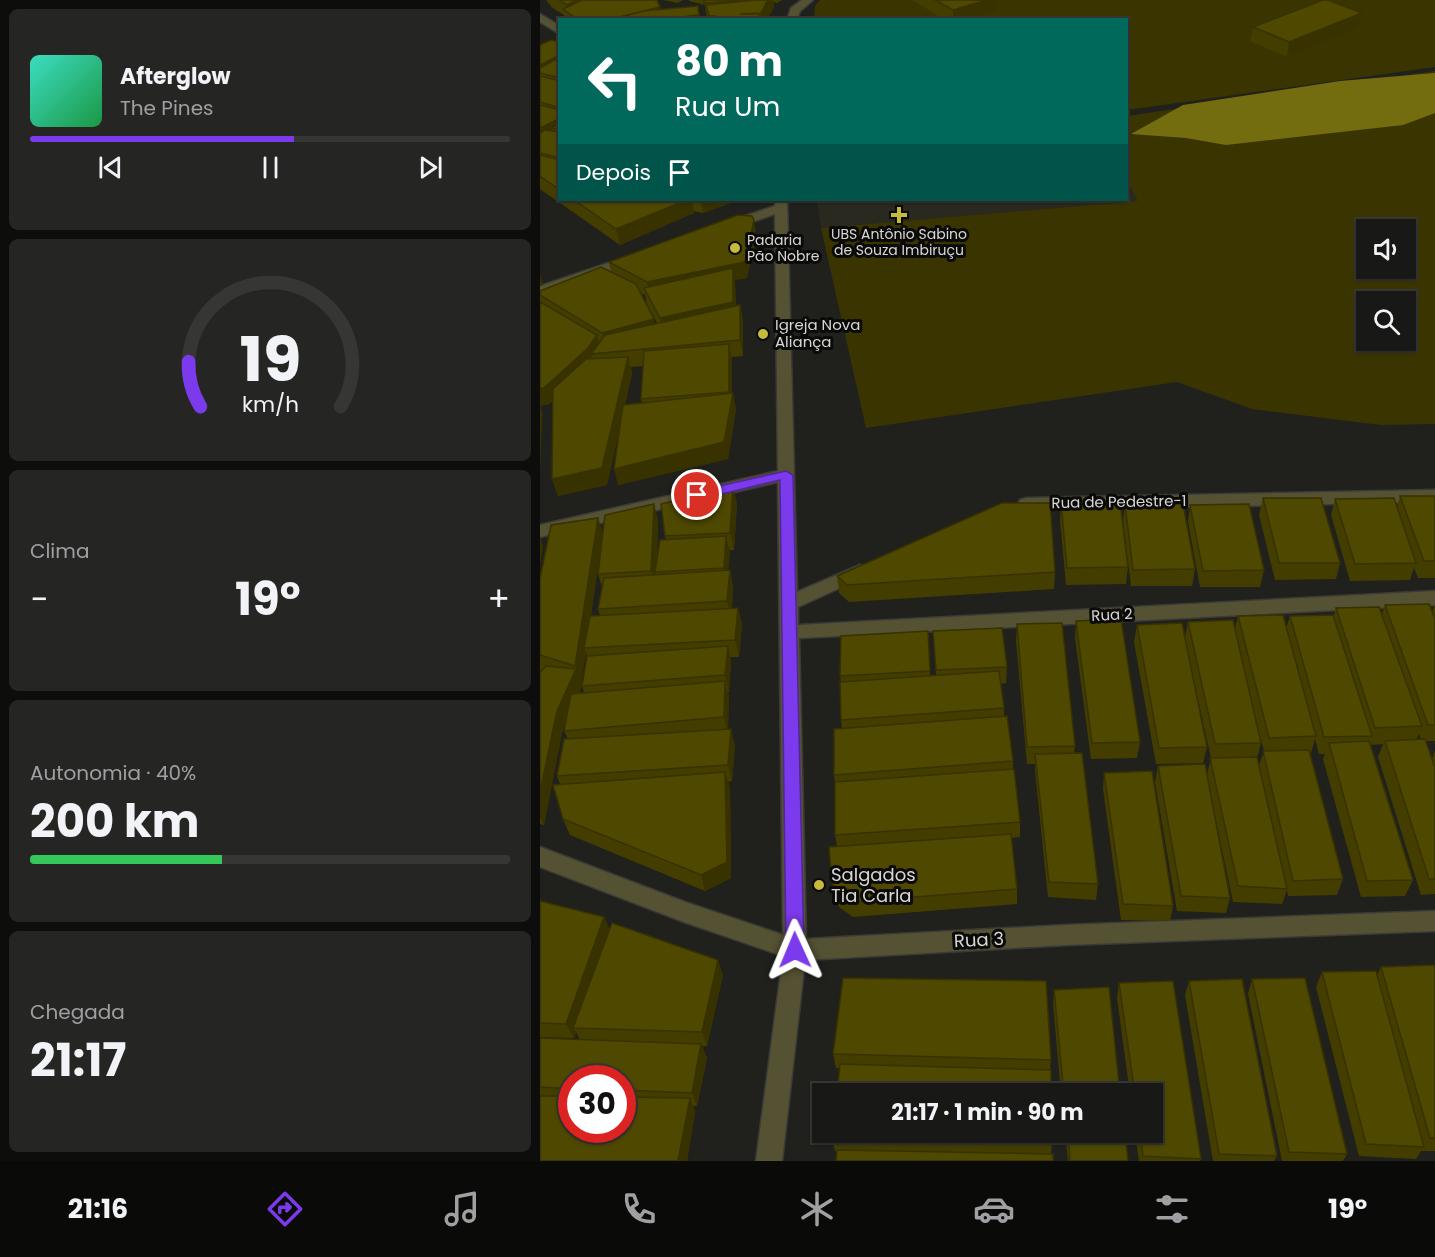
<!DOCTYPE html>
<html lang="pt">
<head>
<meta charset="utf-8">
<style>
	:root { --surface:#181816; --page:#252523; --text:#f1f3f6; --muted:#9fa0a1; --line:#363735; --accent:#7c3aed }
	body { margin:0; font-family:Poppins,sans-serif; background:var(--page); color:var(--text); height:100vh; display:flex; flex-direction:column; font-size:22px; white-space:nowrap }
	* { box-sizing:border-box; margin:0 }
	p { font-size:20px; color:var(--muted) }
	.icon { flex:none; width:33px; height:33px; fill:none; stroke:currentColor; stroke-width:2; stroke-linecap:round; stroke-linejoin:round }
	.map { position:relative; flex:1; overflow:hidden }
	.details { display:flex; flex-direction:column; gap:9px; padding:9px; background:#0d0d0c; width:540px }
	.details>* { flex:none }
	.banner { position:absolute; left:18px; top:18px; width:570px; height:183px; border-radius:0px; box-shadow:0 2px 4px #0004,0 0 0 2px var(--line); background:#00695c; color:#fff; overflow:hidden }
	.fabs { position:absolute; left:816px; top:219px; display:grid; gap:12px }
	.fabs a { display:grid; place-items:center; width:60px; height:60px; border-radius:0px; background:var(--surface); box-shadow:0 2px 4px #0004,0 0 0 2px var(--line); font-size:30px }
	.speed { position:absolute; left:18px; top:1065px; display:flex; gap:12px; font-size:30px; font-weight:700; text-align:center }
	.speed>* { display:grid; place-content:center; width:78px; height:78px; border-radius:50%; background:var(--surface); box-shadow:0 2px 4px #0004,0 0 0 2px var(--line); line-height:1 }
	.speed .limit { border:9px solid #d22; background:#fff; color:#111 }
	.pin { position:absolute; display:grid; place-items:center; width:51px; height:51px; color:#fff; margin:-26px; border:3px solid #fff; border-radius:50%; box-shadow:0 2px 6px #0007 }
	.me { position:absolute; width:66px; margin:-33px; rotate:359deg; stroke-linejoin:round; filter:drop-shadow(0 0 4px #0008) }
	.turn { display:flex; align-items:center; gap:21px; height:126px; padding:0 18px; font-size:27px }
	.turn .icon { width:78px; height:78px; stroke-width:2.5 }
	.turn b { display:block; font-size:42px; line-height:51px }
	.then { display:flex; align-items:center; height:57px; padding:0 18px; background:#0003; gap:12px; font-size:22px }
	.big { font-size:45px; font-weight:700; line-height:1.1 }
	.details .tile { flex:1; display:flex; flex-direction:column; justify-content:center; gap:9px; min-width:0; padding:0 21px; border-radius:9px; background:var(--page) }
	.details .dial { align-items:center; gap:0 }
	.dial svg { height:156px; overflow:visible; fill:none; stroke:var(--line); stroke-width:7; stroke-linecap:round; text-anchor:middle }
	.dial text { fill:var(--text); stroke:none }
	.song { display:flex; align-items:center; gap:18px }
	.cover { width:72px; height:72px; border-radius:9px; background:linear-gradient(135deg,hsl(170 70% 55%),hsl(140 70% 35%)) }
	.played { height:6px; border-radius:3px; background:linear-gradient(90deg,var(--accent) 55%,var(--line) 55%) }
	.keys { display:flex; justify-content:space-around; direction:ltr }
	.heat { display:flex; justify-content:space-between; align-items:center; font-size:33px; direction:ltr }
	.charge { height:9px; border-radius:4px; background:linear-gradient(90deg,#34c759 40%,var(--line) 0) }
	.trip { position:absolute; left:272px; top:1083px; width:351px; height:60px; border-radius:0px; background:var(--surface); box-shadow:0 2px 4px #0004,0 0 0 2px var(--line); font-weight:700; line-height:60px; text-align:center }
	.menu { display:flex; height:96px; justify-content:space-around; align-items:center; background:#0a0a09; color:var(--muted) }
	.menu .icon { width:42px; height:42px }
	.menu .on { color:var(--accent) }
	.menu b { font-size:27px; color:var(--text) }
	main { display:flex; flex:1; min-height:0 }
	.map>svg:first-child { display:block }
</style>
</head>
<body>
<main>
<section class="details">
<div class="tile">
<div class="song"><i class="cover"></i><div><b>Afterglow</b><p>The Pines</p></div></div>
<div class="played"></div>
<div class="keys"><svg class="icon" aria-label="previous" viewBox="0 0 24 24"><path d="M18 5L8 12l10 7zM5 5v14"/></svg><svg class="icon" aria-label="pause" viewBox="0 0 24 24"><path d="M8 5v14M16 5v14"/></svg><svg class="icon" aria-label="next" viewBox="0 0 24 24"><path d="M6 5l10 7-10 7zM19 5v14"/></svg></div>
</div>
<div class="tile dial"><svg viewBox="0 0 100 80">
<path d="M14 69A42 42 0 1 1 86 69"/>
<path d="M14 69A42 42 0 0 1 8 46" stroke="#7c3aed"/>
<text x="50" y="56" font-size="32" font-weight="700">19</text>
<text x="50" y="72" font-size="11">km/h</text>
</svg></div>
<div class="tile"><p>Clima</p>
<div class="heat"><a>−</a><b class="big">19°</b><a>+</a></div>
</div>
<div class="tile"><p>Autonomia · 40%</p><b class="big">200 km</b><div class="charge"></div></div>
<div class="tile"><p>Chegada</p><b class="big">21:17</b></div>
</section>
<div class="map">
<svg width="895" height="1161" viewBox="0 0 895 1161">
	<rect width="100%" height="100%" fill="#20201d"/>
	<path fill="#2a2920" d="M 587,176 L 599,201 L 281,228 L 277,200 L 586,200 Z"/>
	<path fill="#3a3500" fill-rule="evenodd" d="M 280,0 L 895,0 L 895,67 L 587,110 L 586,20 L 274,20 L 275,6 Z
		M 895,71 L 895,424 L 841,425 L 712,409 L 637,382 L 326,428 L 281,228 L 598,201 L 587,181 L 587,116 ZM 826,230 L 866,230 L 866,268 L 826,268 ZM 826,302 L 866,302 L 866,340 L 826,340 Z"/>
	<path fill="#746d0f" d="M 895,73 L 895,113 L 863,125 L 686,145 L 646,138 L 591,134 L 643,105 L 800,81 Z"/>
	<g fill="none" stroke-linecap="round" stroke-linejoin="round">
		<g stroke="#3a3a37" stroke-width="3">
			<path id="street" d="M 262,0 L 273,0 L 260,11 L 257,20 L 247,20 L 251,8 Z
				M 0,14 L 20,26 L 20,34 L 0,22 Z
				M 235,200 L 247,200 L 257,592 L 320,565 L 326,566 L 329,571 L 326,576 L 258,607 L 258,625 L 895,591 L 895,605 L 259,638 L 266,939 L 526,925 L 895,911 L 895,931 L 526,945 L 265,960 L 242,1161 L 216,1161 L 243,956 L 144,922 L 0,867 L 0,847 L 145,902 L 243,935 L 238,482 L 0,537 L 0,525 L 238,471 L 235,214 L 189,230 L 182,226 L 184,223 L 235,206 Z
				M 92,255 L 97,256 L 99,259 L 97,262 L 0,295 L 0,286 Z
				M 895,490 L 895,502 L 486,510 L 480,508 L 478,504 L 480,500 L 486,498 Z"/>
		</g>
		<use href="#street" fill="#555233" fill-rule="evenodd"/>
	</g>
	<path fill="#433e00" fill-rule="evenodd" d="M 6,0 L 117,0 L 121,10 L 158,6 L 160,18 L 168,18 L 167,17 L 165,5 L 149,1 L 149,0 L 242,0 L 237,3 L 233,2 L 234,7 L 227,20 L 25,20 L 24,15 L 11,7 L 10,4 L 9,4 Z
		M 123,0 L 143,0 L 137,3 Z
		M 372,0 L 456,0 L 456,11 L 427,20 L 405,20 Z
		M 822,13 L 819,27 L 747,57 L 710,41 L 713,27 Z
		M 20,42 L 20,200 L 199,200 L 163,213 L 154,211 L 154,213 L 80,245 L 0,189 L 0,45 Z
		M 216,236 L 207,278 L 195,280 L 196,306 L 200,305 L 203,321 L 203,356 L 191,357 L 192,393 L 196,409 L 188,459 L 78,485 L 79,431 L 67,485 L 18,496 L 12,479 L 13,400 L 9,404 L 0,406 L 2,412 L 0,468 L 0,291 L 71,272 L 69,262 ZM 101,293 L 105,295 L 107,304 L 117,323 L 115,324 ZM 103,366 L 101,399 L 102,403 L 85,405 L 92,374 L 91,367 Z
		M 193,487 L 197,504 L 194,550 L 189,550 L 188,570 L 190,570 L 193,587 L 192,608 L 198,608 L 202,624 L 199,657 L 190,657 L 191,662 L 189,692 L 188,692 L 189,697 L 188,729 L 195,745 L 192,781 L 188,782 L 190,788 L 191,878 L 165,891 L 30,835 L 23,819 L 20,784 L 17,776 L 28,739 L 24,731 L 26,722 L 23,728 L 4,825 L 0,824 L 0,579 L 58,518 L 63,534 L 114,504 L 118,521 L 117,561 L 126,540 L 125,536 ZM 61,546 L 58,574 L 62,587 L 58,609 L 60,615 L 51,616 ZM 46,652 L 47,657 L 42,686 L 41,683 ZM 42,686 L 44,692 L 39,693 Z
		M 860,496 L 895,496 L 895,578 L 878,578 L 874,568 L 870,580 L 810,581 L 791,515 L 795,499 L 857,507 Z
		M 723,498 L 800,563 L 796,579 L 735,580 L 719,515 Z
		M 521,503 L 588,567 L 586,584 L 526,585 L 520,520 Z
		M 585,504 L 655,569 L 652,586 L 591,586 L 583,521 Z
		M 650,505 L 724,570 L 720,587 L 660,587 L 648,522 Z
		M 515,572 L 514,589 L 309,602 L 299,593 L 297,576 Z
		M 845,605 L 892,612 L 895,605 L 895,741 L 886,741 L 895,768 L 895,894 L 881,895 L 838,757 L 843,744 L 830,745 L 873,880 L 865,896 L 821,897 L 783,759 L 785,754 L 779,754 L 775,739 L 771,753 L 770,753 L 803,879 L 797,895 L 748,896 L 747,890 L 742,904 L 693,902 L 667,778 L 690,898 L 686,913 L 637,911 L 615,782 L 618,766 L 667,774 L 671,758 L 652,672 L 667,747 L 663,763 L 616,764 L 594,642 L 597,625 L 645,637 L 648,622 L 695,629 L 698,616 L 746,629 L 750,616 L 794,615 L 796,608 L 842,614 ZM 715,716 L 724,751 L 719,766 L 717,758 L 721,743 ZM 879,734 L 881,740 L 876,740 Z
		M 536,621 L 600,742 L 597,758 L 551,759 L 535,638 Z
		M 477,624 L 535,746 L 534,753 L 558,884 L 556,900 L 508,897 L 495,771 L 495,764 L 487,764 L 476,641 Z
		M 388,631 L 390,676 L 396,675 L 393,631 L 467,667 L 466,683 L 460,684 L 464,708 L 464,716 L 473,761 L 473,769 L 480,822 L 480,837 L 471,838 L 477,889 L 477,904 L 313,917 L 299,907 L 295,898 L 292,882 L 297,846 L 295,835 L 295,782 L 294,775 L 302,729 L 301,720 L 301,682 L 300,676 Z
		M 895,751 L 895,767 L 892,759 Z
		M 564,773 L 633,906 L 630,921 L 581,920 L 563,789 Z
		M 0,901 L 64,917 L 69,929 L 183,975 L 167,1046 L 162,1046 L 167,1058 L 157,1106 L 153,1106 L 155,1112 L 147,1161 L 0,1161 L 0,1038 L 40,1040 L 36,1032 L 34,1038 L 0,1037 ZM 32,1078 L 82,1078 L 82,1130 L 32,1130 Z
		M 841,967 L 895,968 L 895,1151 L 881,1151 L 876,1159 L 819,1156 L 776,987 L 782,972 L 837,975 Z
		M 712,979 L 807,1154 L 803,1161 L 742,1161 L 708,994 Z
		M 649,981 L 737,1156 L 734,1161 L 673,1161 L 645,995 Z
		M 579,983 L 661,1159 L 660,1161 L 599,1161 L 595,1132 L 612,1132 L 612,1094 L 590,1094 L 577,998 Z
		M 514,990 L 580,1094 L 521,1094 L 513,1004 Z
		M 293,1054 L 511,1060 L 510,1070 L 296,1068 Z
		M 525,1132 L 585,1132 L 588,1161 L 528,1161 Z
		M 292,1138 L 512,1144 L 511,1154 L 295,1151 Z"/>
	<path fill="#373200" d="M 37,0 L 67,0 L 28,13 L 27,5 Z
		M 228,0 L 233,0 L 234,7 L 227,20 L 222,20 L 221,13 Z
		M 447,0 L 456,0 L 456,11 L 427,20 L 413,20 L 413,10 Z
		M 120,7 L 122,19 L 159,15 L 160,20 L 67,20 Z
		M 822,13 L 819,27 L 747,57 L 749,42 Z
		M 20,55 L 20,71 L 0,73 L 0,65 Z
		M 20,118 L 20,129 L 12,128 L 15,138 L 0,146 L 0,128 Z
		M 147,200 L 152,200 L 154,213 L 80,245 L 76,229 Z
		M 161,200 L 199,200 L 163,213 Z
		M 214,220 L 216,236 L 207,278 L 195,280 L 196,318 L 123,334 L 120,318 L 110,298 L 107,282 Z
		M 0,275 L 3,285 L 0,286 Z
		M 200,305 L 203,321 L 203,356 L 200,340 Z
		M 114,319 L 118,336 L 66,350 L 62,333 Z
		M 57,335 L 62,352 L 51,354 L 53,363 L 52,364 L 9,404 L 0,406 L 2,412 L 0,468 L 0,388 Z
		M 189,344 L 192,361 L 192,395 L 193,393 L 196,409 L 188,459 L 78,485 L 74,469 L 191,402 L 189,392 Z
		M 88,357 L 92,374 L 67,485 L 18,496 L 12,479 Z
		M 193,487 L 197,504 L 194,550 L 190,533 Z
		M 114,504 L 118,521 L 116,572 L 115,572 L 116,576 L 116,588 L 111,571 Z
		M 58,518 L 63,534 L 46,648 L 44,648 L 46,652 L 41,683 L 35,666 Z
		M 186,536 L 190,553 L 187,585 L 184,568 Z
		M 0,537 L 3,546 L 0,565 Z
		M 190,570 L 193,587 L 191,618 L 187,601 Z
		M 198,608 L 202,624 L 199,657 L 195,640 Z
		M 188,646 L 191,662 L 189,692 L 185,675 Z
		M 36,669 L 42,686 L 23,728 L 4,825 L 0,817 L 0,792 L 17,711 Z
		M 185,681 L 189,697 L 188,734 L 184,717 Z
		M 191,729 L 195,745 L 192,781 L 188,765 Z
		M 185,772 L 190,788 L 191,878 L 165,891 L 161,875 Z
		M 64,917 L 71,932 L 33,1028 L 36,1032 L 34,1038 L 26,1024 Z
		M 178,960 L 183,975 L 167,1046 L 162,1032 Z
		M 161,1044 L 167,1058 L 157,1106 L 152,1093 Z
		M 150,1098 L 155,1112 L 147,1161 L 138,1161 Z"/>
	<path fill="#4e4800" stroke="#373200" stroke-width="1.5" d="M 19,0 L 37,0 L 27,5 Z
		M 42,0 L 117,0 L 120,7 L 67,20 L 38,20 L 23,9 Z
		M 164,0 L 228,0 L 221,13 L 200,14 L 220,14 L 218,20 L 176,20 L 175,16 L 169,16 L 166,5 L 215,0 L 164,3 Z
		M 395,0 L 447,0 L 413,10 Z
		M 783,0 L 788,0 L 822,13 L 749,42 L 713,27 Z
		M 158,6 L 159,15 L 115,20 L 71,20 L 103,11 Z
		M 170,17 L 167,20 L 134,20 Z
		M 11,40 L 20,42 L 20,55 L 0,65 L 0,45 Z
		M 20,57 L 20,78 L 0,73 L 0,68 Z
		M 0,76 L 20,81 L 20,108 L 0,102 Z
		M 0,105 L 20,110 L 20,118 L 0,128 Z
		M 20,123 L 20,129 L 12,128 Z
		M 5,130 L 20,132 L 20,158 L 0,153 L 0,133 Z
		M 0,155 L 20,160 L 20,190 L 0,176 Z
		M 34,200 L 147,200 L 76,229 Z
		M 198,215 L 212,216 L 214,220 L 205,262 L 107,282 L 69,262 Z
		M 61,267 L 96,284 L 114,319 L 62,333 L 0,295 L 0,291 Z
		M 193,268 L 193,302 L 120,318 L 104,288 Z
		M 0,302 L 57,335 L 48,348 L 4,388 L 0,388 Z
		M 200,305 L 200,340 L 51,354 L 65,335 Z
		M 189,344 L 189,392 L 101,399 L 104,351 Z
		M 88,357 L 62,468 L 12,479 L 13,389 L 46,359 Z
		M 193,393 L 184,442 L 74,469 L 83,405 Z
		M 193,487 L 190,533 L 125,536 L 121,504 Z
		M 860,496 L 895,496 L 895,561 L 884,561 Z
		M 723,498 L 781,498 L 800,563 L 739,563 Z
		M 854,498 L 876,563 L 815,564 L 795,499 Z
		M 580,502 L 588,567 L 527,568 L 521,503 Z
		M 462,503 L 510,503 L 515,572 L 307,585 L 297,576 Z
		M 114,504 L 111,571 L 58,574 L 65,515 Z
		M 585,504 L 643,504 L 655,569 L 593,570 Z
		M 709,504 L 724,570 L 663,571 L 650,505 Z
		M 58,518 L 35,666 L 0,655 L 0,579 L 11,525 Z
		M 186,536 L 184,568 L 115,572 L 120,540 Z
		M 190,570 L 187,601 L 58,609 L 64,578 Z
		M 889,604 L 895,619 L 895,725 L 888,725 L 845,605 Z
		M 839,607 L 882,726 L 835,728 L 796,608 Z
		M 198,608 L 195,640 L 44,648 L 50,616 Z
		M 743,615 L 776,736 L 729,738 L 698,616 Z
		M 793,615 L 832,736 L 784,737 L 750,616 Z
		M 581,619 L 600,742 L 552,743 L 536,621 Z
		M 693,620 L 721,743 L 675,744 L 648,622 Z
		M 522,623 L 535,746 L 487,747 L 477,624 Z
		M 642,623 L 667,747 L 619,748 L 597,625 Z
		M 462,628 L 467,667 L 396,670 L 393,631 Z
		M 388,631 L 390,671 L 300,676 L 301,636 Z
		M 188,646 L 185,675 L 42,686 L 47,656 Z
		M 6,666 L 36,669 L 17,711 L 0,792 L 0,673 Z
		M 459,671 L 464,708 L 301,720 L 300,682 Z
		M 185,681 L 184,717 L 24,731 L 31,694 Z
		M 467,716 L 473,761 L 294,775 L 294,729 Z
		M 191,729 L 188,765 L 17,776 L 24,739 Z
		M 885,739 L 895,768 L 895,879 L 889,879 L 845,741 Z
		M 829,741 L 873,880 L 827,881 L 789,743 Z
		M 769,750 L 803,879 L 753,881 L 723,751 Z
		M 542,753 L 558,884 L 509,882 L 495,754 Z
		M 717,757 L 747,889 L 698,886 L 670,758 Z
		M 665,764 L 690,898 L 641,896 L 618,766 Z
		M 474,769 L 480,822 L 295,835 L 295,782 Z
		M 612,771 L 633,906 L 583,904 L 564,773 Z
		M 185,772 L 187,862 L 161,875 L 23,819 L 13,785 Z
		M 471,834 L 477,889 L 311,902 L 297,892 L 292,882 L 289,847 Z
		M 0,901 L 64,917 L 26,1024 L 0,1023 Z
		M 72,923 L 178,960 L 162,1032 L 33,1028 Z
		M 894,965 L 895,968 L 895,1138 L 890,1138 L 841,967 Z
		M 836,971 L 884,1147 L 826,1144 L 782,972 Z
		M 303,978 L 506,981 L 511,1060 L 293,1054 Z
		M 765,978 L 807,1154 L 749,1152 L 712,979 Z
		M 702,979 L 737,1156 L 679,1154 L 649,981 Z
		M 633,981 L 661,1159 L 603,1156 L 600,1132 L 612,1132 L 612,1094 L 595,1094 L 579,983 Z
		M 569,987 L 580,1094 L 524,1094 L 514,990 Z
		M 0,1038 L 161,1044 L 152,1093 L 82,1090 L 82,1078 L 32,1078 L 32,1089 L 0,1087 Z
		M 300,1064 L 511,1070 L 511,1094 L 297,1094 Z
		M 0,1096 L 32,1096 L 32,1130 L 82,1130 L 82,1097 L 150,1098 L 138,1161 L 0,1161 Z
		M 293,1132 L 512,1132 L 512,1144 L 292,1138 Z
		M 528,1132 L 585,1132 L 588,1161 L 530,1161 Z
		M 297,1150 L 513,1154 L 513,1161 L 296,1161 Z"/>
	<path fill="#7c3aed" stroke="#51269a" stroke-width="1.5" d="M 246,471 L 253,475 L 264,950 L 261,956 L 255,958 L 249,956 L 246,950 L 240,480 L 157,500 L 150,495 L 157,491 Z"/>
	<g fill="#c6bb3c" stroke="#0a0a09" stroke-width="2">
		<path d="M356 206h6v6h6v6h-6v6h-6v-6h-6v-6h6z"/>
		<circle cx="195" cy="248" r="6"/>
		<circle cx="223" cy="334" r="6"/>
		<circle cx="279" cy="885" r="6"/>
	</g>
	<g text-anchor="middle" stroke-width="6" stroke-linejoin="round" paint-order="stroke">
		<g font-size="14" fill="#d8d7d5" stroke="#0a0a09">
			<text x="359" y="239">UBS Antônio Sabino<tspan x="359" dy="16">de Souza Imbiruçu</tspan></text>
			<text x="207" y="245" text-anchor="start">Padaria<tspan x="207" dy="16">Pão Nobre</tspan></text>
		</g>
		<g font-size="15" fill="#d8d7d5" stroke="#0a0a09" text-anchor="start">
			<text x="235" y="330">Igreja Nova<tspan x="235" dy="17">Aliança</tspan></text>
		</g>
		<g font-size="15" fill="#d8d7d5" stroke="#0a0a09">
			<text transform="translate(579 502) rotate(-1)" y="5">Rua de Pedestre-1</text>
			<text transform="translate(572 615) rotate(-3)" y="5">Rua 2</text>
		</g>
		<g font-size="18" fill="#d8d7d5" stroke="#0a0a09" text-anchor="start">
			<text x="291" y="881">Salgados<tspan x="291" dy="21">Tia Carla</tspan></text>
		</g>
		<g font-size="18" fill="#d8d7d5" stroke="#0a0a09">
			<text transform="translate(439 940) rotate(-3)" y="6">Rua 3</text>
		</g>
	</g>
</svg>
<div class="fabs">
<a><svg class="icon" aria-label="sound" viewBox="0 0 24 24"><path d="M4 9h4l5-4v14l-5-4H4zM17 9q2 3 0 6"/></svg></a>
<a><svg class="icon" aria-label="search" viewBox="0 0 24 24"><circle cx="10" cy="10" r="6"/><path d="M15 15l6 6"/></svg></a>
</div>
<div class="speed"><div class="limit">30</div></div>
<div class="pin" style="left:157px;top:495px;background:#d93025"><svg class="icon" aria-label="arrive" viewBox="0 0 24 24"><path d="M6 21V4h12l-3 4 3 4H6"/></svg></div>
<svg class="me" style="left:255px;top:950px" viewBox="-20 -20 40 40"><path d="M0-17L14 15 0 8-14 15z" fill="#7c3aed" stroke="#fff" stroke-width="4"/></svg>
<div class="trip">21:17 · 1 min · 90 m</div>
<div class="banner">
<div class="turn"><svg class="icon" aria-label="left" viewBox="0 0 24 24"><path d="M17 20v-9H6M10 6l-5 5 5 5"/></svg><div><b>80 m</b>Rua Um</div></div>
<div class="then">Depois<svg class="icon" aria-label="arrive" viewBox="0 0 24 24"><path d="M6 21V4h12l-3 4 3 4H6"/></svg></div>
</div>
</div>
</main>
<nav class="menu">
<b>21:16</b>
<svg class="icon on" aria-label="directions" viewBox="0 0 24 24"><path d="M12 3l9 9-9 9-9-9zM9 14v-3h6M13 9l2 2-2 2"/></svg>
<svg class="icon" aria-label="music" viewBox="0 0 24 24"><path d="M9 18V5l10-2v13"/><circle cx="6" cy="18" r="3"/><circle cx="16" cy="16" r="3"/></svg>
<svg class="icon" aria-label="phone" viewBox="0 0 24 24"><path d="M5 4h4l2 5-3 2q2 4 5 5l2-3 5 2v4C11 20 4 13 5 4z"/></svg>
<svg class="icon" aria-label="climate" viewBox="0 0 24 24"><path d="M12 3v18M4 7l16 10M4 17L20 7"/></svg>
<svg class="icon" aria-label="car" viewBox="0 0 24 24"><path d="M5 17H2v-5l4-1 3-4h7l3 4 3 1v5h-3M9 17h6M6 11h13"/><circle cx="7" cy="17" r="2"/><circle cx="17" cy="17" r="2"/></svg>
<svg class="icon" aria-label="filters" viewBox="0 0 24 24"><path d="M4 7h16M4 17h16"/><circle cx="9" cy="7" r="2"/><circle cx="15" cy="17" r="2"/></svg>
<b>19°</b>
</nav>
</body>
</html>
